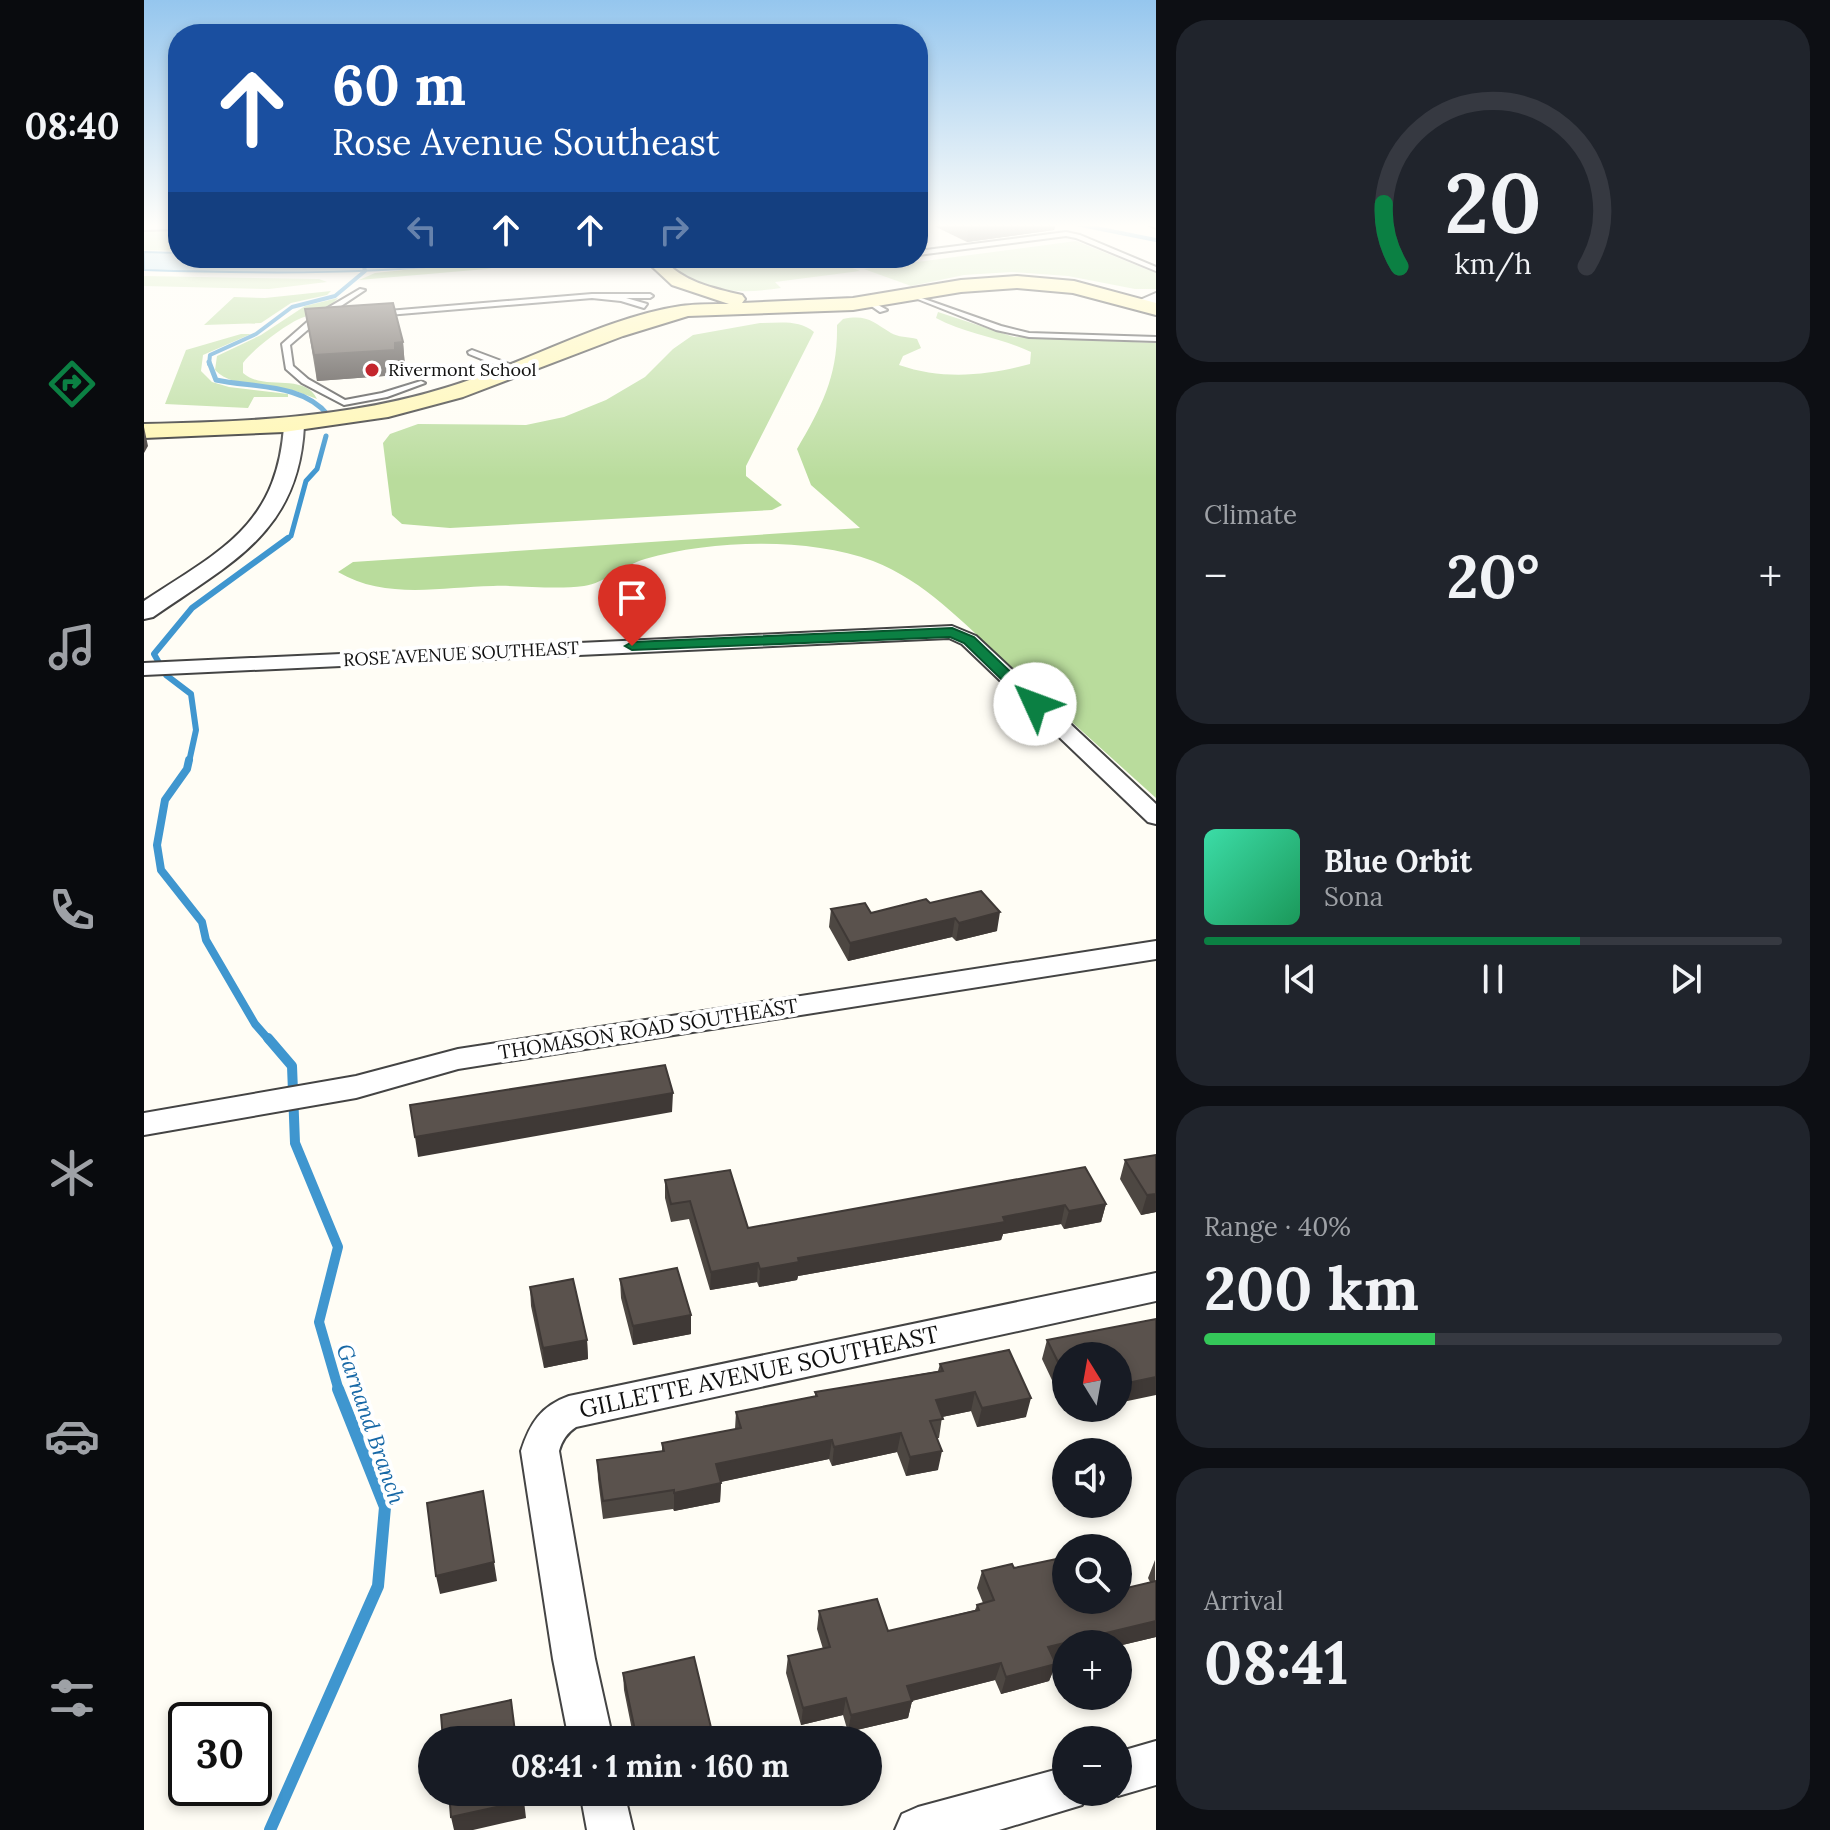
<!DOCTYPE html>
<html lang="en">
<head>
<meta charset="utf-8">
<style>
	:root { --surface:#171b24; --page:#20242c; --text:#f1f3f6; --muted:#9ea1a6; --line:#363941; --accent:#0b8043 }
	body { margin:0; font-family:Lora,serif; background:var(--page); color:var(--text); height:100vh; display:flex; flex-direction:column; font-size:30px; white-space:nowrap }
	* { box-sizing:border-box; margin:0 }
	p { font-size:26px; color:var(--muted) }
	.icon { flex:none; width:44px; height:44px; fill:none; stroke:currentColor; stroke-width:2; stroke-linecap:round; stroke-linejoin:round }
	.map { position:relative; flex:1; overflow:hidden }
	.details { display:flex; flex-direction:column; gap:20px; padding:20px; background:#0d0f14; width:674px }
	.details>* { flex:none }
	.top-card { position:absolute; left:24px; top:24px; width:760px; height:244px; border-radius:32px; box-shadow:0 4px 12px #0003; background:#1a4fa0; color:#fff; overflow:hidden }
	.needle { width:52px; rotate:349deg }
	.fabs { position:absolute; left:908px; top:1342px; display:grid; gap:16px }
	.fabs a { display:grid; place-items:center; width:80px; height:80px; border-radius:50%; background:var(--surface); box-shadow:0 4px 12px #0003; font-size:40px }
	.speed { position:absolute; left:24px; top:1702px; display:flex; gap:16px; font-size:40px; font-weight:700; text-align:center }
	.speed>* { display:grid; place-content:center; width:104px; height:104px; border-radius:50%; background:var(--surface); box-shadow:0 4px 12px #0003; line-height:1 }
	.speed .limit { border:4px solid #111; border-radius:12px; background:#fff; color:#111 }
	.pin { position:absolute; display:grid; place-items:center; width:68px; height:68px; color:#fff; margin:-82px -34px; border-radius:50% 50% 50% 0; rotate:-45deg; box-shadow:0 0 8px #0007 }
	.pin .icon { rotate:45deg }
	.me { position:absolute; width:88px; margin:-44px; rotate:313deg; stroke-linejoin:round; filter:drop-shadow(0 0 6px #0008) }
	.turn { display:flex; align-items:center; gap:28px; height:168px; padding:0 32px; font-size:36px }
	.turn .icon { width:104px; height:104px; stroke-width:2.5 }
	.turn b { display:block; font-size:56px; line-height:68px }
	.lanes { display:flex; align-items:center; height:76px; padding:0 32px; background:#0003; justify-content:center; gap:40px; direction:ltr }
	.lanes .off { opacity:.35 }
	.big { font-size:60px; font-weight:800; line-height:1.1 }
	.details .card { flex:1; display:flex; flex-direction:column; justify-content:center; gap:12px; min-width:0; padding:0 28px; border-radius:32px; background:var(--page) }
	.details .dial { align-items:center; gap:0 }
	.dial svg { height:208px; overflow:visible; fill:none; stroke:var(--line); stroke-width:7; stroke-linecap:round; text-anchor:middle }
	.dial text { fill:var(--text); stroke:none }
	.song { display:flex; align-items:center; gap:24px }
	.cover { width:96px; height:96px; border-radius:12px; background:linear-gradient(135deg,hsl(160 70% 55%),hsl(150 70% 35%)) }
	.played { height:8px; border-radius:4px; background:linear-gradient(90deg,var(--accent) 65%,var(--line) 65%) }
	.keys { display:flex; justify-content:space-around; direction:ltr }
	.heat { display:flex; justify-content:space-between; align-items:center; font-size:44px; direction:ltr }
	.charge { height:12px; border-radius:6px; background:linear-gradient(90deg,#34c759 40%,var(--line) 0) }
	.trip { position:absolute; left:274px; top:1726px; width:464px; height:80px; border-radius:40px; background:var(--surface); box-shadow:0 4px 12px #0003; font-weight:800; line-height:80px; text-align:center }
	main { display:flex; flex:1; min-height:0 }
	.menu { display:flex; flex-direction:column; width:144px; justify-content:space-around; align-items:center; background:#090b0e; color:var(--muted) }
	.menu .icon { width:56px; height:56px }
	.menu .active { color:var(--accent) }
	.menu b { font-size:36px; color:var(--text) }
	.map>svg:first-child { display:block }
</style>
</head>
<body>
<main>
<nav class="menu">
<b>08:40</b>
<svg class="icon active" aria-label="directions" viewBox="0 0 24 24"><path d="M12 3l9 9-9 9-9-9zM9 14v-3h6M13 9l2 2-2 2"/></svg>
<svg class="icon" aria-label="music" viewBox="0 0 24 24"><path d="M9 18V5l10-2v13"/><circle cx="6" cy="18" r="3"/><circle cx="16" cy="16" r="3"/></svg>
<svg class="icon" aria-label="phone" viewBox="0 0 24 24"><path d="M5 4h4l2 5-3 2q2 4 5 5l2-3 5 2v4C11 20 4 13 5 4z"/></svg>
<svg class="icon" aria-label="climate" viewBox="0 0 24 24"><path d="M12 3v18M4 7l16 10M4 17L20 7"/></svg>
<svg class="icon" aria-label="car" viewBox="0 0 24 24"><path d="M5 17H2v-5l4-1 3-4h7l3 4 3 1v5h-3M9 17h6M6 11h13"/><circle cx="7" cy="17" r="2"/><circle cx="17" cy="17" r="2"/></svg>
<svg class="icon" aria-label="filters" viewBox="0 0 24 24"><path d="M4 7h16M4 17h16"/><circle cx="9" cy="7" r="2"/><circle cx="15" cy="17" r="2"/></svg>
</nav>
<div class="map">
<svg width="1012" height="1830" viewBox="0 0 1012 1830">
	<rect width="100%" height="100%" fill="#fffdf5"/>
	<path fill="#d5ebbd" d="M 0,230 L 34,230 L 34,251 L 0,250 Z
		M 932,241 L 1012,273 L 1012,289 L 991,289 L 924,276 L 868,272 L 820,275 L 767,286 L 720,269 Z
		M 524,258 L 578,258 L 586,261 L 601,258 L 682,258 L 716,271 L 631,282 L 637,288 C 598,294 549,295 524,258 Z
		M 0,276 L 175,279 L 183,282 L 125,289 L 0,286 Z"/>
	<path fill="#b9dc9c" d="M 376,258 L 409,258 L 342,269 L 215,280 L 231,273 Z
		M 187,291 L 183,295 L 147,303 L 117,323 L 60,325 L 90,297 L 121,298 Z
		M 194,298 C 181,312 172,312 155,319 C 140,326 109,349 99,363 L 99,373 C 120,392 160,372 173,399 C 164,396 156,392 147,390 C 123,384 90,389 71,370 L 73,356 L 117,335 L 161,306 Z
		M 794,312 L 870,337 L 1012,343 L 1012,798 C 961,752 910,706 859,659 C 819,623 781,581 729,561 C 663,537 568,540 501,559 C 480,565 461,583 440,586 C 409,590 379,585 349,586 C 297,587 241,600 194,572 L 209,562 L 716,528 L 667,485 L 653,449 C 678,406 694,376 693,325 L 699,319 C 723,314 729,322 747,333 C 753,337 765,337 773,339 L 777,348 L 759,356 L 755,365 C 798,380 843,376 886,364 L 887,352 C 856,337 821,334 792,318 Z
		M 616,323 C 634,323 655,319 670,332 L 602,466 L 602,476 L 638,505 L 628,510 L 306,528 L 258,524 L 248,515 L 239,443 L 246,434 L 274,424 L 382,425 L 420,417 L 462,400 L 501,377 L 529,349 L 549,335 Z
		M 97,334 L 107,334 L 59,355 L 57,371 L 68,382 L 85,387 L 144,394 L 144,397 L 110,397 L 104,408 L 21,404 L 42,350 Z"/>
	<path fill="#b9e0f7" stroke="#3f96cf" stroke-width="2" d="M 0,252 L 34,253 L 34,258 L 368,258 C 246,275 123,274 0,270 Z"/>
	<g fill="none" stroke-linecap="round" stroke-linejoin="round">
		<path stroke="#3f96cf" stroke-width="4" d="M 927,223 L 1012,240
			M 65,364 L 66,355 L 112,334 L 148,307 L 191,296 L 221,271 L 219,262"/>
		<path stroke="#3f96cf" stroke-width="5" d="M 65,362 L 72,380 C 109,388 158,383 184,415
			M 141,540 L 147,536 L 162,481 L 173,469 L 182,436"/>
		<path stroke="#3f96cf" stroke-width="6" d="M 45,762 L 52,730 L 47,694 L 22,675 L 10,654 L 48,608 L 144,538"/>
		<path stroke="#3f96cf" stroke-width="8" d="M 45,760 L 43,769 L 21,800 L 13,845 L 17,870 L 58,922 L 62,940 L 111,1024 L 125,1040"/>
		<path stroke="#3f96cf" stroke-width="10" d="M 124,1038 L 148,1066 L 151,1143 L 194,1247 L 175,1322 L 195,1391"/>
		<path stroke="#3f96cf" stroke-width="12" d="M 126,1830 L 234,1586 L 241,1507 L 194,1389"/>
		<g stroke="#444" stroke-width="4">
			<path id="service" d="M 922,232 L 936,235 L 1012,267 L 1012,271 L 932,238 L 922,236 L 774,255 L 774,251 Z
				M 708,258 L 743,258 L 740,260 L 711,260 Z
				M 216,289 L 221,290 L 182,316 L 183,320 L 175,320 L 146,345 L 149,366 L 164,379 L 201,400 L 238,393 L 277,381 L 281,383 L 243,397 L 200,405 L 158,383 L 142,369 L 138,344 L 170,316 Z
				M 448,294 L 506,294 L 509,296 L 506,298 L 482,298 L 503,304 L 500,308 L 477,301 L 448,298 L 232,316 L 228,314 L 232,312 Z
				M 766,294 L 857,326 L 885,333 L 1012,337 L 1012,341 L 885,337 L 852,330 L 766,296 Z
				M 723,301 L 727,301 L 743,310 L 736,312 L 723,303 Z
				M 328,350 L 373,367 L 374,369 L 367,371 L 325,354 L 324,352 Z"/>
		</g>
		<g stroke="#444" stroke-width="4">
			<path id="minor" d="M 34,223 L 34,229 L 0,230 L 0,224 Z
				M 1001,223 L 1012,223 L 1012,228 Z
				M 808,626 L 832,636 L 1012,804 L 1012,824 L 1004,822 L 818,644 L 805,638 L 0,675 L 0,663 Z
				M 1012,941 L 1012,959 L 314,1069 L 212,1098 L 0,1135 L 0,1113 L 212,1076 L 314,1049 Z
				M 1012,1273 L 1012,1301 L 432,1427 C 423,1433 418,1440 415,1451 L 451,1659 L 469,1740 L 425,1740 L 409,1659 L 377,1451 C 386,1423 397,1406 425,1396 Z
				M 1012,1741 L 1012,1785 L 974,1796 L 964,1792 L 974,1792 L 974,1752 Z
				M 922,1767 L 922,1792 L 943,1792 L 938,1805 L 855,1830 L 751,1830 L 758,1814 L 774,1807 Z
				M 436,1792 L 480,1792 L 489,1830 L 443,1830 Z"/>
		</g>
		<g stroke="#444" stroke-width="4">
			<path id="tertiary" d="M 1012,293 L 1012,303 L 997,308 L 989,303 Z
				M 150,420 L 160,426 C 155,532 87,563 9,617 L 0,619 L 0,601 C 76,551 133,526 140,426 Z"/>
		</g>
		<g stroke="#333" stroke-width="4">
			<path id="secondary" d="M 499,258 L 518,258 C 539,282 568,288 598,295 L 601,299 L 598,303 L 709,298 L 817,280 L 873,276 L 930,281 L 1012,303 L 1012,315 L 929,293 L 873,288 L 817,292 L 709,310 L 544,316 L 479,336 L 319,397 L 244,417 L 140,432 L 0,438 L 0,424 C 101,422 204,418 301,388 C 376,366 461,317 537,306 C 552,304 569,304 585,304 L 528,285 Z"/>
		</g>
		<use href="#service" fill="#fff" fill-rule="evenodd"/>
		<use href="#minor" fill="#fff" fill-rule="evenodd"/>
		<use href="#tertiary" fill="#fff" fill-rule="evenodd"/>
		<use href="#secondary" fill="#fff6b0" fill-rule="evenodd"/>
	</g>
	<path fill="#4d4742" d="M 784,223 L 912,223 L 910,230 L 823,242 Z
		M 161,309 L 259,342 L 261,367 L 253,368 L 254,375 L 173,381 Z
		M 786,903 L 853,931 L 812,941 L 808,937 L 704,961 L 685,927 L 687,909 L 727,913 Z
		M 1012,1155 L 1012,1212 L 997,1215 L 976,1179 L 981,1160 Z
		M 941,1167 L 962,1204 L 957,1222 L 920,1229 L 917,1224 L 859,1234 L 857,1240 L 654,1276 L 653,1280 L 615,1287 L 613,1282 L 566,1290 L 545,1219 L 527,1222 L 521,1198 L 521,1180 L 604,1228 Z
		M 476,1279 L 547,1334 L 489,1345 L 477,1298 Z
		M 386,1287 L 443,1340 L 444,1359 L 400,1368 L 387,1306 Z
		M 903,1340 L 922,1356 L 922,1408 L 951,1408 L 924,1414 L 898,1359 Z
		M 796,1364 L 882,1417 L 833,1427 L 827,1411 L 798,1417 L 795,1438 L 793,1438 L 794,1470 L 762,1476 L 753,1452 L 688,1466 L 685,1459 L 577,1482 L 576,1502 L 530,1511 L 529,1509 L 459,1519 L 454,1479 L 453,1460 L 518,1451 L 518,1443 L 591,1429 L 592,1412 L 671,1396 L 671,1392 L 794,1371 Z
		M 1011,1560 L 1012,1637 L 974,1646 L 974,1644 L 922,1644 L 922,1659 L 910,1662 L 912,1664 L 905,1681 L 857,1694 L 851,1680 L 768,1701 L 764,1718 L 704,1732 L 699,1715 L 657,1725 L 642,1673 L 644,1656 L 679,1649 L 673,1629 L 675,1611 L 744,1631 L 831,1610 L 833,1605 L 839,1603 L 833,1588 L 838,1571 L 870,1568 L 974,1600 L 1006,1582 L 1004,1578 Z
		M 479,1673 L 570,1740 L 490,1740 L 480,1690 Z"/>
	<path fill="#3f3936" d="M 825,223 L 912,223 L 910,230 L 823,242 Z
		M 259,342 L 261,367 L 253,368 L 254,375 L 173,381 L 170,355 Z
		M 0,427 L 4,446 L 0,453 Z
		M 856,912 L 853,931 L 812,941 L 815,923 Z
		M 811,918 L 808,937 L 704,961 L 706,943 Z
		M 529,1093 L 528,1112 L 274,1157 L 271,1137 Z
		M 1012,1194 L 1012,1212 L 997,1215 L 1003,1195 Z
		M 962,1204 L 957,1222 L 920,1229 L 925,1211 Z
		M 921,1205 L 917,1224 L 859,1234 L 857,1240 L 654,1276 L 653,1280 L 615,1287 L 616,1269 L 654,1258 L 859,1217 Z
		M 614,1263 L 613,1282 L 566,1290 L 567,1272 Z
		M 547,1315 L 547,1334 L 489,1345 L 489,1326 Z
		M 443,1340 L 444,1359 L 400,1368 L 399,1348 Z
		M 1012,1377 L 1012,1395 L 974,1403 L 974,1385 Z
		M 831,1392 L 827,1411 L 788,1419 L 792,1400 Z
		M 887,1398 L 882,1417 L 833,1427 L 838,1408 Z
		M 926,1408 L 951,1408 L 924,1414 Z
		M 757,1433 L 753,1452 L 688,1466 L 690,1447 Z
		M 688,1440 L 685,1459 L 571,1483 L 572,1464 Z
		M 798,1451 L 794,1470 L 762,1476 L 766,1457 Z
		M 577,1483 L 576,1502 L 530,1511 L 530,1493 Z
		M 350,1562 L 353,1581 L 296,1594 L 292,1576 Z
		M 1012,1621 L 1012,1637 L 974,1646 L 974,1644 L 922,1644 L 922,1659 L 898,1665 L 904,1647 Z
		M 857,1663 L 851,1680 L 759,1703 L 763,1686 Z
		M 912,1664 L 905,1681 L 857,1694 L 862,1677 Z
		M 702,1698 L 699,1715 L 657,1725 L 659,1708 Z
		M 768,1701 L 764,1718 L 704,1732 L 707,1715 Z
		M 380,1801 L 382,1818 L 329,1830 L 310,1830 L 307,1817 Z"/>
	<path fill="#5a524d" stroke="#3f3936" stroke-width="2" d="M 249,303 L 259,342 L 251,343 L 251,350 L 170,355 L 161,309 Z
		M 837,891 L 856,912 L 815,923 L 811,918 L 706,943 L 687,909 L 721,903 L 727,913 L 782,899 L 786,903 Z
		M 521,1065 L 529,1093 L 271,1137 L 266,1105 Z
		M 1012,1155 L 1012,1194 L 1003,1195 L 981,1160 Z
		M 941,1167 L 962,1204 L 925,1211 L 921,1205 L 859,1217 L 861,1222 L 654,1258 L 655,1262 L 616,1269 L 614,1263 L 567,1272 L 546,1201 L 527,1204 L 521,1180 L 586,1170 L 604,1228 Z
		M 533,1268 L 547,1315 L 489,1326 L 476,1279 Z
		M 429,1279 L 443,1340 L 399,1348 L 386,1287 Z
		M 1012,1319 L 1012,1377 L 974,1385 L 974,1356 L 922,1356 L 922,1378 L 903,1340 Z
		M 865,1350 L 887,1398 L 838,1408 L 831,1392 L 792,1400 L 799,1419 L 786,1421 L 798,1451 L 766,1457 L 757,1433 L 690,1447 L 688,1440 L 572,1464 L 577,1483 L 530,1493 L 530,1490 L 459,1501 L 453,1460 L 520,1451 L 518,1443 L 597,1428 L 592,1412 L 673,1396 L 671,1392 L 799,1371 L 796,1364 Z
		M 339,1491 L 350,1562 L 292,1576 L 283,1503 Z
		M 922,1557 L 922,1600 L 974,1600 L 974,1590 L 1012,1581 L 1012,1621 L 904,1647 L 912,1664 L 862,1677 L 857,1663 L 763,1686 L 768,1701 L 707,1715 L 702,1698 L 659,1708 L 644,1656 L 686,1647 L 675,1611 L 733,1599 L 744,1631 L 835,1610 L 833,1605 L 850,1600 L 838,1571 L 868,1564 L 870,1568 Z
		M 550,1657 L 570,1740 L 493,1740 L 479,1673 Z
		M 367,1700 L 372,1740 L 299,1740 L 297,1715 Z
		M 305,1792 L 379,1792 L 380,1801 L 307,1817 Z"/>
	<linearGradient id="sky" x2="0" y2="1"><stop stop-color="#95c6ee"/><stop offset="0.47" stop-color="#fffefa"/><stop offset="1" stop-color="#fffefa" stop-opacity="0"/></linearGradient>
	<rect width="1012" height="479" fill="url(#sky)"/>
	<path fill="#0b8043" stroke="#07532c" stroke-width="2" d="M 808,628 L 830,637 L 897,701 L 897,707 L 886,707 L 820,643 L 806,637 L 488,650 L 481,646 L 488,642 Z"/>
	<circle fill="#c4262e" stroke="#fff" stroke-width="3" cx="228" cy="370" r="8"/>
	<g text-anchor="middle" stroke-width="8" stroke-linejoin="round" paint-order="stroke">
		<g font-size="18" fill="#111" stroke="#fff" text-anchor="start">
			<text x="244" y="376">Rivermont School</text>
		</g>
		<g font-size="18" fill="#111" stroke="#fff">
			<text transform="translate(317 654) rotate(-3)" y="6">ROSE AVENUE SOUTHEAST</text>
		</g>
		<g font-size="20" fill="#111" stroke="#fff">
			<text transform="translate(504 1029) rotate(-9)" y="7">THOMASON ROAD SOUTHEAST</text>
		</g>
		<g font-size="22" font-style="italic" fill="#1768a6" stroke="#fff">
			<text transform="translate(227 1424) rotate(71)" y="8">Garnand Branch</text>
		</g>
		<g font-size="24" fill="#111" stroke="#fff">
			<text transform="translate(615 1372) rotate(-12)" y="8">GILLETTE AVENUE SOUTHEAST</text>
		</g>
	</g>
</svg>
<div class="fabs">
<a><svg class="needle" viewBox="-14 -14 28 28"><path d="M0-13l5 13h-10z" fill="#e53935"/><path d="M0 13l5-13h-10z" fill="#9ea1a6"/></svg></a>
<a><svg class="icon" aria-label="sound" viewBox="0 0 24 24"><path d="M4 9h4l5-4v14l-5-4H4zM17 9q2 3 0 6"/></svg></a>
<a><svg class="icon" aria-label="search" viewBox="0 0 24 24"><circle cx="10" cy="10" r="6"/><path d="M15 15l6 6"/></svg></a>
<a>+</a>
<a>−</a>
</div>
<div class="speed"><div class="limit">30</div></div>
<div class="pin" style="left:488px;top:646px;background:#d93025"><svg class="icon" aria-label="arrive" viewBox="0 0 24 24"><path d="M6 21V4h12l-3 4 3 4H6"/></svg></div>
<svg class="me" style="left:891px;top:704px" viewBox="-20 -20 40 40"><circle r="19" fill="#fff"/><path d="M0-13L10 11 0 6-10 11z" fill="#0b8043"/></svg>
<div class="trip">08:41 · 1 min · 160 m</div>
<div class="top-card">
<div class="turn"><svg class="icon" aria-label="ahead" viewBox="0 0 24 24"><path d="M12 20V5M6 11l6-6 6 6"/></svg><div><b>60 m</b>Rose Avenue Southeast</div></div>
<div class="lanes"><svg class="icon off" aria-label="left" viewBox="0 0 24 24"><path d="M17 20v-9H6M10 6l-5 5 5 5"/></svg><svg class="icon" aria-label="ahead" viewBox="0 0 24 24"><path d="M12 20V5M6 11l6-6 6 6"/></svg><svg class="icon" aria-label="ahead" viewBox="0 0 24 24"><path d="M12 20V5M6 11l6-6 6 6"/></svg><svg class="icon off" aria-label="right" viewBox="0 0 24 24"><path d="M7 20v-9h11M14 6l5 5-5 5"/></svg></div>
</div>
</div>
<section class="details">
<div class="card dial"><svg viewBox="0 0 100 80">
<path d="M14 69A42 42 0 1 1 86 69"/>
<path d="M14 69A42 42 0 0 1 8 45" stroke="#0b8043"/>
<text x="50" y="56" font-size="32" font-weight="700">20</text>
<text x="50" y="72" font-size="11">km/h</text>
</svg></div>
<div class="card"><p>Climate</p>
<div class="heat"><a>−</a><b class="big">20°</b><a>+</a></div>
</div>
<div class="card">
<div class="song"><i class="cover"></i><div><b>Blue Orbit</b><p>Sona</p></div></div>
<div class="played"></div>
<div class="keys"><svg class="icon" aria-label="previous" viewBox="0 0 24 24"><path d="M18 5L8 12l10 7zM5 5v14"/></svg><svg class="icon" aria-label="pause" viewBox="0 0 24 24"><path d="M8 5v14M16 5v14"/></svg><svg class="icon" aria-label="next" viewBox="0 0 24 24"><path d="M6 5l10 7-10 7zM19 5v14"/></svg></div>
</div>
<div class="card"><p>Range · 40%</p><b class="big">200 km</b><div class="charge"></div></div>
<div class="card"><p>Arrival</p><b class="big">08:41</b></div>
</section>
</main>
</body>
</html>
